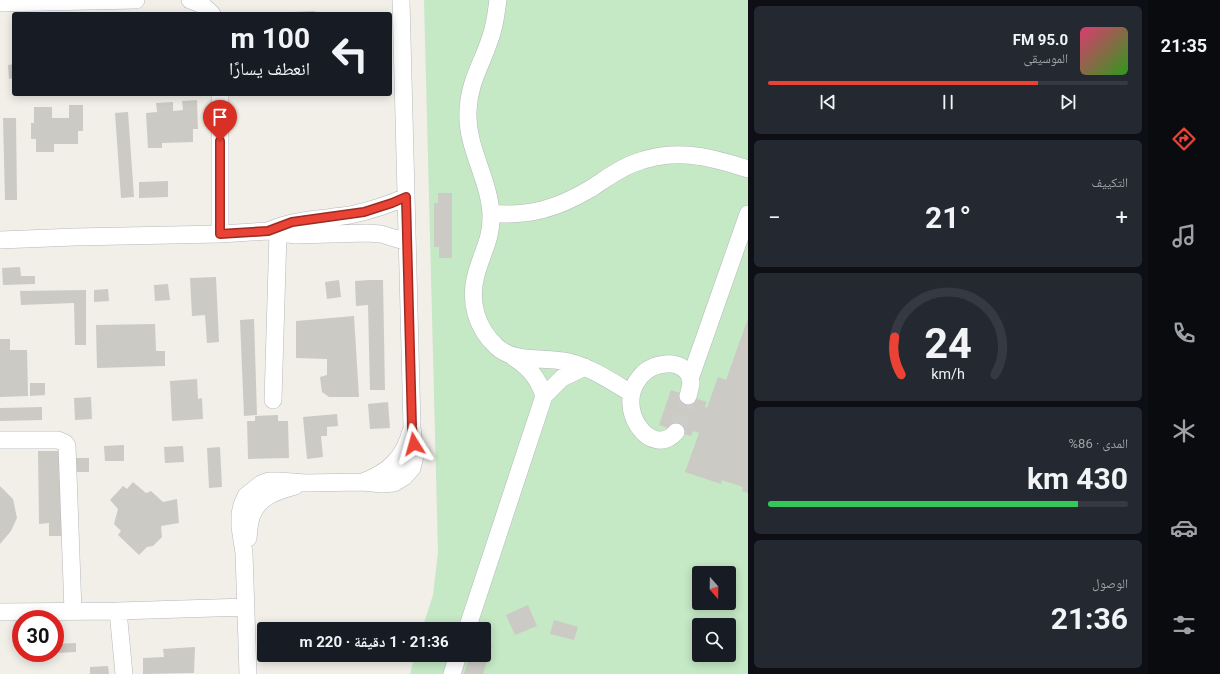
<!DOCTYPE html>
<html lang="ar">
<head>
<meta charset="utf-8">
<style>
	:root { --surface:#171b24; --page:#242831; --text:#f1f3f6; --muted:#9ea1a6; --line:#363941; --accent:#ea4335 }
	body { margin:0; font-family:Roboto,"Noto Naskh Arabic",sans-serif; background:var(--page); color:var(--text); direction:rtl; height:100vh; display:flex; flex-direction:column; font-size:15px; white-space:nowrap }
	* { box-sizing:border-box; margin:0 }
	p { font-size:13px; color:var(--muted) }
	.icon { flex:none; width:22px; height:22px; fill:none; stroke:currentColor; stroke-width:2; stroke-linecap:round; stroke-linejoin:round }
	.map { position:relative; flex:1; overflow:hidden; direction:ltr }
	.sheet { display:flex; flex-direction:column; gap:6px; padding:6px; background:#0d0f14; width:400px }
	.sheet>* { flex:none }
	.banner { position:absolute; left:12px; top:12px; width:380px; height:84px; border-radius:4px; box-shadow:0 2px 10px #0003; direction:rtl; background:#171b24; color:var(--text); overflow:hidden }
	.needle { width:26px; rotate:160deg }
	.tools { position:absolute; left:692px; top:566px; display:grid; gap:8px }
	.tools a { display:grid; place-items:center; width:44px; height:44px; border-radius:4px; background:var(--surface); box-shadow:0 2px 10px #0003; font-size:20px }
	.speed { position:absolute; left:12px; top:610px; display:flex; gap:8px; font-size:20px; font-weight:700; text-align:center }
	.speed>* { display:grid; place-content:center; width:52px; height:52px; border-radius:50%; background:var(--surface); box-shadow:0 2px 10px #0003; line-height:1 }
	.speed .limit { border:6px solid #d22; background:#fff; color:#111 }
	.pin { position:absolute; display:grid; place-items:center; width:34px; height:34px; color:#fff; margin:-41px -17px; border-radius:50% 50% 50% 0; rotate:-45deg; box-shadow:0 0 4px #0007 }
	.pin .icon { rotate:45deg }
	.me { position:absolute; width:44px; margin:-22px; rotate:352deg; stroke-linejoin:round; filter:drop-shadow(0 0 3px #0008) }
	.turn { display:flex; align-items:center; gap:14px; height:84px; padding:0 16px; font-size:18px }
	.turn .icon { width:52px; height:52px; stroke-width:2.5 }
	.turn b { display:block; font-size:28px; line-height:34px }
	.big { font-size:30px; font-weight:700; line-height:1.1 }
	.sheet .card { flex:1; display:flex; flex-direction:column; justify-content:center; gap:6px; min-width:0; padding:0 14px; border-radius:6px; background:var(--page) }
	.sheet .dial { align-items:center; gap:0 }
	.dial svg { height:104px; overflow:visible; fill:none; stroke:var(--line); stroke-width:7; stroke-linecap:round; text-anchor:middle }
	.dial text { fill:var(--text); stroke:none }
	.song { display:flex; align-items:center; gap:12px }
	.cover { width:48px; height:48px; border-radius:6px; background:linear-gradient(135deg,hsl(340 70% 55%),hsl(110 70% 35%)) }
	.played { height:4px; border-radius:2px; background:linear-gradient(90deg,var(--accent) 75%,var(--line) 75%) }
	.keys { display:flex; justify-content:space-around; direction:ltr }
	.heat { display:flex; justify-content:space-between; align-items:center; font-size:22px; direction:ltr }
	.charge { height:6px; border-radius:3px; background:linear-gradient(90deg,#34c759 86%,var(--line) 0) }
	.trip { position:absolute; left:257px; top:622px; width:234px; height:40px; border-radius:4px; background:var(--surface); box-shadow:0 2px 10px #0003; font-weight:700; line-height:40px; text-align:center; direction:rtl }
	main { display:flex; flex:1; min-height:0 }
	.dock { display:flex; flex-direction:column; width:72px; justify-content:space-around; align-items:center; background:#090b0e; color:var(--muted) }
	.dock .icon { width:28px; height:28px }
	.dock .on { color:var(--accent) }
	.dock b { font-size:18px; color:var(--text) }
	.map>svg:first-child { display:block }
</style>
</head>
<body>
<main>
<nav class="dock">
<b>21:35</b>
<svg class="icon on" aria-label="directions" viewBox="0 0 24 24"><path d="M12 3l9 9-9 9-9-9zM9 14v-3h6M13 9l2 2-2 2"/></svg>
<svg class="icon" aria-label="music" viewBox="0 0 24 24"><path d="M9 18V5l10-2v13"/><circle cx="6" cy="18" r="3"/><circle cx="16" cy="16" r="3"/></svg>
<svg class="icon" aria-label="phone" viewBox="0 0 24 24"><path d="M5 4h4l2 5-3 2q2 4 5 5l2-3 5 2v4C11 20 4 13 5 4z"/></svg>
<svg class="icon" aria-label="climate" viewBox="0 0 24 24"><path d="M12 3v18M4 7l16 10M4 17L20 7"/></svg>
<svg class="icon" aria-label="car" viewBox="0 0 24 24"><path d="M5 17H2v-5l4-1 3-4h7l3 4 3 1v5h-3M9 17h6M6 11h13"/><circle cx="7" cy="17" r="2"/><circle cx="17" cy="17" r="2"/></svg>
<svg class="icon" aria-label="filters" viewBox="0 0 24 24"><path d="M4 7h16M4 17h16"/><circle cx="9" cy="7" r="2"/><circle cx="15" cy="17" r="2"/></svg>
</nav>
<section class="sheet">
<div class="card">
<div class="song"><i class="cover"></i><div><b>95.0 FM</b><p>الموسيقى</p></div></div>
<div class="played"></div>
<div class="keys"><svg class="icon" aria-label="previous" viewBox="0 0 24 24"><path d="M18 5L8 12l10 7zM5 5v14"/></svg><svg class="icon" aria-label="pause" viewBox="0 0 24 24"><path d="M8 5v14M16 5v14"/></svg><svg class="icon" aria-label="next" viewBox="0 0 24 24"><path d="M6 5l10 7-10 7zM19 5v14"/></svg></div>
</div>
<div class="card"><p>التكييف</p>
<div class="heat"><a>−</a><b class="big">21°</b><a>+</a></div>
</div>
<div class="card dial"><svg viewBox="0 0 100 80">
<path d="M14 69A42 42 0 1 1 86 69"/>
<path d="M14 69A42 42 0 0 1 9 40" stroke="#ea4335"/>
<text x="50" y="56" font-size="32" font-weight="700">24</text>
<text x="50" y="72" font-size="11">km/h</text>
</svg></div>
<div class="card"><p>المدى · 86%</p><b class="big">430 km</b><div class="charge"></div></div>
<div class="card"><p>الوصول</p><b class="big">21:36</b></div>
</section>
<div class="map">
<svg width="748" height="674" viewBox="0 0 748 674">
	<rect width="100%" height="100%" fill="#f1efe8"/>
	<path fill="#c5e8c5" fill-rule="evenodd" d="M 424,0 L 748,0 L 748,674 L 410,674 L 415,655 L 484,655 L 484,629 L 422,629 L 433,595 L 438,552 ZM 699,573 L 729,573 L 729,603 L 699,603 ZM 699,625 L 729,625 L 729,655 L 699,655 Z"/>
	<path fill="#cccac5" d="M 315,11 L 315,14 L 271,14 L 271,13 Z
		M 14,64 L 14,78 L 9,79 L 8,65 Z
		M 197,100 L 198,129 L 193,129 L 193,142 L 162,143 L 162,148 L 148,148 L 146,113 L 157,112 L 156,103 L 173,102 L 173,111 L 183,110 L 182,101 Z
		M 69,105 L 83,105 L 83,131 L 78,131 L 78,144 L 54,144 L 54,152 L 36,152 L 36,139 L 31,139 L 31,123 L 34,123 L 34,107 L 52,107 L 52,118 L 69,118 Z
		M 128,112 L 134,197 L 121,198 L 115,113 Z
		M 3,118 L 16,118 L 17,200 L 5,200 Z
		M 168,181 L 168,197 L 139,198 L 139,182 Z
		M 438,193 L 452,193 L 452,258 L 439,258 L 439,247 L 434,247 L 434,203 L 438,203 Z
		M 20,267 L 21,276 L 35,276 L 35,284 L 3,285 L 2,268 Z
		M 216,277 L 219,342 L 207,343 L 205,315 L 192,316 L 190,278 Z
		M 339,280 L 341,297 L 327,299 L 325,282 Z
		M 369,280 L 383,280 L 385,390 L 370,390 L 368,305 L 356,306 L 355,281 Z
		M 168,284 L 170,300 L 155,301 L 154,285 Z
		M 108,289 L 109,301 L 94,302 L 94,290 Z
		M 86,290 L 86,345 L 75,345 L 74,303 L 21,305 L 20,291 Z
		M 354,316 L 359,397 L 329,397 L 322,392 L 320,377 L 327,375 L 327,359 L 296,358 L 296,321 Z
		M 748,318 L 748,493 L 742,491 L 743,487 L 722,480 L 721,484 L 685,472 L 699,433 L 693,431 L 691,436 L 659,425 L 671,390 L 707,402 L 705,407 L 707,408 L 718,377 L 726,380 Z
		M 254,319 L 257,415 L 244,416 L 240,320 Z
		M 155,324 L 156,351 L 165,351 L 165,366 L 97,368 L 96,325 Z
		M 0,339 L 10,339 L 10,350 L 27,350 L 28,396 L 0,397 Z
		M 197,379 L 198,399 L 202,398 L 203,419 L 172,421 L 170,381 Z
		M 30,383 L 45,383 L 45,395 L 30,396 Z
		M 91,397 L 92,419 L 75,420 L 74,398 Z
		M 388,402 L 390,428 L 370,429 L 368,404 Z
		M 42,407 L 42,420 L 0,421 L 0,408 Z
		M 337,414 L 338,426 L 327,427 L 327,436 L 321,436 L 323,457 L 307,459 L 303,417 Z
		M 278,415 L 278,421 L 288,421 L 289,458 L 248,459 L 247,421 L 255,421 L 255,416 Z
		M 124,445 L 124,461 L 105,461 L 104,446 Z
		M 183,446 L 184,462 L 165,463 L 164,447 Z
		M 220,447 L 222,487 L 209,488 L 207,448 Z
		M 38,451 L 63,451 L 63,536 L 49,536 L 49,523 L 39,524 Z
		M 76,458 L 89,458 L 89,472 L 76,472 Z
		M 133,482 L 146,493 L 151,491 L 163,502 L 177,499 L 179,523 L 161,526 L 162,537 L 153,546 L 147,547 L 139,555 L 118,535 L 121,531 L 114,524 L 118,509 L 110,500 L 123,486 L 127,489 Z
		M 0,486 L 13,499 L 17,518 L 11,531 L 0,544 Z
		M 528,605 L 537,626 L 515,635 L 506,615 Z
		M 554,620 L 578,627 L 574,640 L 550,634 Z
		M 76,643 L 76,652 L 55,653 L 55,644 Z
		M 484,643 L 492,645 L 483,674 L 464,674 L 470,655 L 484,655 Z
		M 195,647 L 194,673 L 143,674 L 143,658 L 164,657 L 163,649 Z
		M 108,666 L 109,674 L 90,674 L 90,667 Z"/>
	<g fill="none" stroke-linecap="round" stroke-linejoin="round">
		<path stroke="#ccccc8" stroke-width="17" stroke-dasharray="17 8" stroke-linecap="butt" d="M 676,432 L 688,396"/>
		<g stroke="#b5b8bc" stroke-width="18">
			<path id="minor" d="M 190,0 L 201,4 L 212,14
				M 498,0 C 496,13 495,26 490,39 C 482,64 469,82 468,111 C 466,147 489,178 491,214 C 492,239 482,252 476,275 C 469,301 476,328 497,347 C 516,364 545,356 569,362 C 592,368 611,381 631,393
				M 0,3 L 136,0
				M 220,94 L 220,234
				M 491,213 C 529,217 558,208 590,189 C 604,180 617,170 632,164 C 673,147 708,156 748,169
				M 270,230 C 296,219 323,219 350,215 C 369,211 388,205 406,197
				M 0,240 L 75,237 L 220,234 L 268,231 L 296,235 L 367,233 L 381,234 L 407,242
				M 513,357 C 529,367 538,378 544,396
				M 690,379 L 748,214
				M 273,400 L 278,233
				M 676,432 C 652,460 613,409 640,377 C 646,369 656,365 666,364 C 679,362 691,371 691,384 C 690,388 689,393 688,396
				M 0,440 L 58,440 L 65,443 L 67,446 L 73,611
				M 363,482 C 389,472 404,458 411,431
				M 248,538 C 249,530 249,522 252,515 C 259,496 277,491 295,486
				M 118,611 L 124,674
				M 0,612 L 118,611 L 246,607
				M 467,629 L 544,396 L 562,378 L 585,367
				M 248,674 L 244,553 L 240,527 L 240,514 L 242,505 L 246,496 L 261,484 L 269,481 L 279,481 L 305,483 L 363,482 L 382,484 L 394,483 L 404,477 L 412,468 L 415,456 L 412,427 L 401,0
				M 452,674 L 458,655"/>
		</g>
		<use href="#minor" stroke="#fff" stroke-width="17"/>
	</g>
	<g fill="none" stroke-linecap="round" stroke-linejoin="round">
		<g stroke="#982c22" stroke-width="10">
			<path id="route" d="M 220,141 L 220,234 L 268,231 L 292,222 L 364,212 L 392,203 L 406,197 L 412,427 L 414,444"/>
		</g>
		<use href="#route" stroke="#ea4335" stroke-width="7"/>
	</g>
</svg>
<div class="tools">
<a><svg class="needle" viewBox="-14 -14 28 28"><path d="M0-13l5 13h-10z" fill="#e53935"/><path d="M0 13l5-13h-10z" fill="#9ea1a6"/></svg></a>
<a><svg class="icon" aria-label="search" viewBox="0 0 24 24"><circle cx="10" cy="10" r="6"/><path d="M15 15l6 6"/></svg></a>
</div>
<div class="speed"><div class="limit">30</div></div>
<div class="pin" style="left:220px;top:141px;background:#d93025"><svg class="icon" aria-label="arrive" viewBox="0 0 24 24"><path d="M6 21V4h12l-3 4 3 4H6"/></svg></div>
<svg class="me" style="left:414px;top:444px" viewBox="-20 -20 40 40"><path d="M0-17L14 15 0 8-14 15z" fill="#ea4335" stroke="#fff" stroke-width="4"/></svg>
<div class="trip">21:36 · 1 دقيقة · 220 m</div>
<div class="banner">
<div class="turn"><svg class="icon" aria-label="left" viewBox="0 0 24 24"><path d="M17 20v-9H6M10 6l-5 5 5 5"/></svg><div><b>100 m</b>انعطف يسارًا</div></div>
</div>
</div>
</main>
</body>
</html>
